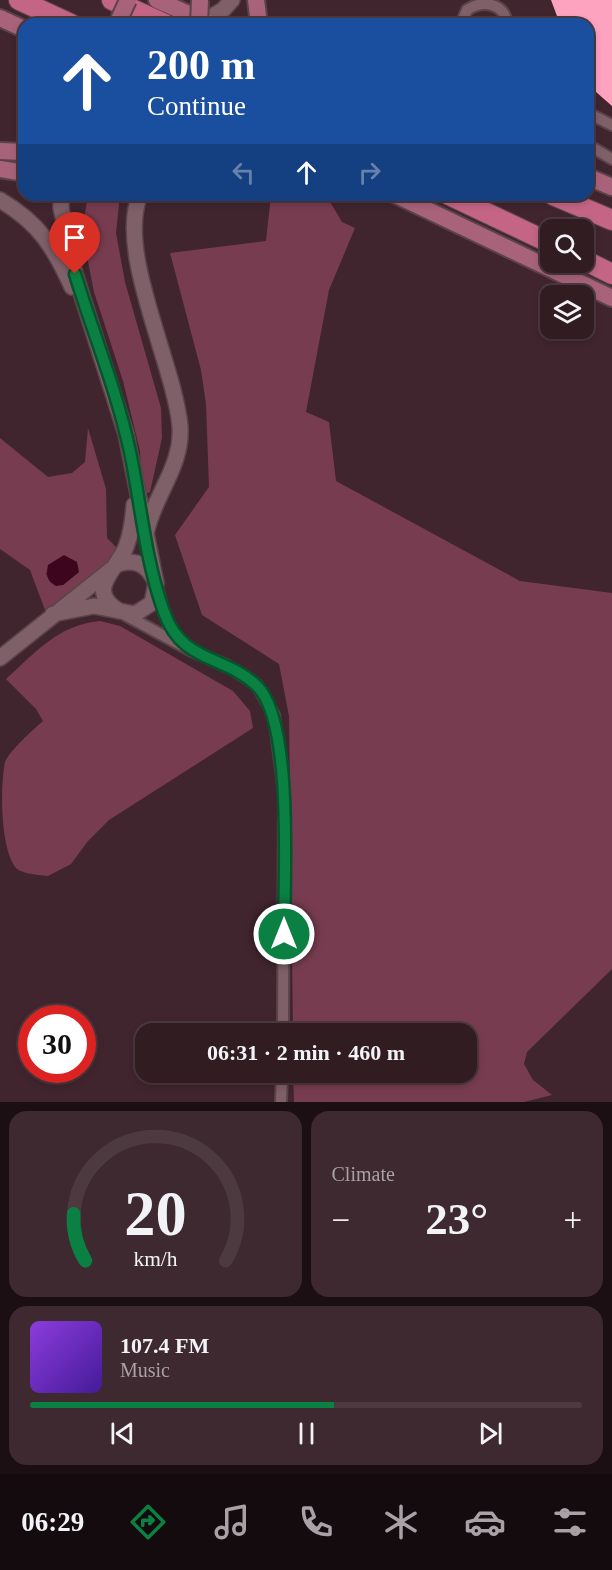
<!DOCTYPE html>
<html lang="en">
<head>
<meta charset="utf-8">
<style>
	:root { --surface:#311c22; --page:#3d292f; --text:#f1f3f6; --muted:#a8a1a5; --line:#4c3a40; --accent:#0b8043 }
	body { margin:0; font-family:"Times New Roman",serif; background:var(--page); color:var(--text); height:100vh; display:flex; flex-direction:column; font-size:22px; white-space:nowrap }
	* { box-sizing:border-box; margin:0 }
	p { font-size:20px; color:var(--muted) }
	.icon { flex:none; width:33px; height:33px; fill:none; stroke:currentColor; stroke-width:2; stroke-linecap:round; stroke-linejoin:round }
	.map { position:relative; height:1102px; overflow:hidden }
	.side { display:flex; flex-direction:column; gap:9px; padding:9px; background:#1b0f13; flex:1 }
	.side>* { flex:none }
	.hud { position:absolute; left:18px; top:18px; width:576px; height:183px; border-radius:18px; box-shadow:0 3px 9px #0003,0 0 0 2px var(--line); background:#1a4fa0; color:#fff; overflow:hidden }
	.tools { position:absolute; left:540px; top:219px; display:grid; gap:12px }
	.tools a { display:grid; place-items:center; width:54px; height:54px; border-radius:12px; background:var(--surface); box-shadow:0 3px 9px #0003,0 0 0 2px var(--line); font-size:30px }
	.speed { position:absolute; left:18px; top:1005px; display:flex; gap:12px; font-size:30px; font-weight:700; text-align:center }
	.speed>* { display:grid; place-content:center; width:78px; height:78px; border-radius:50%; background:var(--surface); box-shadow:0 3px 9px #0003,0 0 0 2px var(--line); line-height:1 }
	.speed .limit { border:9px solid #d22; background:#fff; color:#111 }
	.pin { position:absolute; display:grid; place-items:center; width:51px; height:51px; color:#fff; margin:-62px -26px; border-radius:50% 50% 50% 0; rotate:-45deg; box-shadow:0 0 6px #0007 }
	.pin .icon { rotate:45deg }
	.me { position:absolute; width:66px; margin:-33px; rotate:0deg; stroke-linejoin:round; filter:drop-shadow(0 0 4px #0008) }
	.turn { display:flex; align-items:center; gap:21px; height:126px; padding:0 30px; font-size:27px }
	.turn .icon { width:78px; height:78px; stroke-width:2.5 }
	.turn b { display:block; font-size:42px; line-height:51px }
	.lanes { display:flex; align-items:center; height:57px; padding:0 30px; background:#0003; justify-content:center; gap:30px; direction:ltr }
	.lanes .off { opacity:.35 }
	.big { font-size:45px; font-weight:600; line-height:1.1 }
	.side .widget { flex:1; display:flex; flex-direction:column; justify-content:center; gap:9px; min-width:0; padding:0 21px; border-radius:18px; background:var(--page) }
	.side .dial { align-items:center; gap:0 }
	.dial svg { height:156px; overflow:visible; fill:none; stroke:var(--line); stroke-width:7; stroke-linecap:round; text-anchor:middle }
	.dial text { fill:var(--text); stroke:none }
	.song { display:flex; align-items:center; gap:18px }
	.cover { width:72px; height:72px; border-radius:9px; background:linear-gradient(135deg,hsl(270 70% 55%),hsl(260 70% 35%)) }
	.played { height:6px; border-radius:3px; background:linear-gradient(90deg,var(--accent) 55%,var(--line) 55%) }
	.keys { display:flex; justify-content:space-around; direction:ltr }
	.heat { display:flex; justify-content:space-between; align-items:center; font-size:33px; direction:ltr }
	.side .tiles { flex:1; display:grid; gap:9px; grid-template-columns:1fr 1fr }
	.widget:last-child { grid-column:span 2 }
	.trip { position:absolute; left:135px; top:1023px; width:342px; height:60px; border-radius:18px; background:var(--surface); box-shadow:0 3px 9px #0003,0 0 0 2px var(--line); font-weight:600; line-height:60px; text-align:center }
	.menu { display:flex; height:96px; justify-content:space-around; align-items:center; background:#140b0e; color:var(--muted) }
	.menu .icon { width:42px; height:42px }
	.menu .active { color:var(--accent) }
	.menu b { font-size:27px; color:var(--text) }
	.map>svg:first-child { display:block }
</style>
</head>
<body>
<div class="map">
<svg width="612" height="1102" viewBox="0 0 612 1102">
	<rect width="100%" height="100%" fill="#41252e"/>
	<path fill="#783c50" fill-rule="evenodd" d="M 88,195 L 120,195 L 116,233 L 125,282 L 161,408 L 162,438 L 150,492 L 145,494 L 142,489 L 140,451 L 123,381 L 94,292 L 82,231 Z
		M 271,195 L 326,195 L 342,222 L 355,228 L 329,290 L 306,412 L 329,422 L 336,481 L 520,581 L 612,593 L 612,969 L 527,1052 L 524,1064 L 533,1080 L 552,1095 L 524,1102 L 294,1102 L 293,1073 L 466,1072 L 466,1034 L 293,1033 L 289,716 L 279,664 L 202,615 L 175,535 L 209,487 L 206,404 L 201,370 L 170,253 L 266,241 Z
		M 88,428 L 106,489 L 107,538 L 119,550 C 99,577 75,595 45,610 L 30,570 L 0,549 L 0,438 L 48,477 L 72,473 L 85,462 ZM 49,565 L 79,572 L 63,585 L 50,582 L 46,574 Z
		M 100,621 L 120,626 L 233,691 L 250,711 L 253,728 L 109,820 L 88,841 L 71,864 L 48,876 C 39,875 24,874 17,869 C 0,851 0,787 5,762 C 10,750 33,730 43,721 L 36,709 L 6,679 C 36,652 58,625 100,621 Z"/>
	<path fill="#3e051f" d="M 64,555 L 77,562 L 79,572 L 63,585 L 56,586 C 47,581 46,575 48,565 Z"/>
	<path fill="#fda2bf" d="M 551,0 L 612,0 L 612,106 L 588,85 L 588,24 L 560,24 Z"/>
	<g fill="none" stroke-linecap="round" stroke-linejoin="round">
		<g stroke="#5b434b" stroke-width="14">
			<path id="street" d="M 461,24 L 467,10 C 482,0 505,2 507,24
				M 588,113 L 612,125
				M 588,145 L 612,159
				M 157,587 C 162,606 167,629 182,643
				M 125,615 L 192,651 L 226,665 L 257,685 L 274,715 L 284,793 L 283,1034
				M 281,1102 L 282,1072"/>
		</g>
		<g stroke="#5b434b" stroke-width="18">
			<path id="secondary" d="M 204,21 L 223,10 L 232,0
				M 61,195 L 61,208 L 75,274 L 126,434 L 156,583
				M 140,195 C 116,251 174,363 180,426 C 183,467 153,496 146,534
				M 0,200 C 39,223 54,247 72,287
				M 119,611 C 85,590 116,571 126,547 C 131,534 133,520 134,505
				M 0,658 L 118,564 C 137,558 148,566 156,583 L 152,603 L 135,614 L 94,606 L 53,614"/>
		</g>
		<g stroke="#5b434b" stroke-width="20">
			<path id="primary" d="M 157,0 L 211,24
				M 256,0 L 259,24
				M 0,18 L 24,29
				M 0,151 L 24,152
				M 0,169 L 24,173
				M 588,177 L 612,187
				M 396,195 L 612,298"/>
		</g>
		<g stroke="#5b434b" stroke-width="22">
			<path id="highway" d="M 19,0 L 71,24
				M 112,0 L 165,24
				M 449,195 L 550,243
				M 553,195 L 612,220
				M 584,260 L 612,274"/>
		</g>
		<use href="#street" stroke="#7f5f68" stroke-width="10"/>
		<use href="#secondary" stroke="#7f5f68" stroke-width="15"/>
		<use href="#primary" stroke="#a8637a" stroke-width="16"/>
		<use href="#highway" stroke="#c46586" stroke-width="20"/>
		<g stroke="#5b434b" stroke-width="20" stroke-linecap="butt">
			<path id="primary-bridge" d="M 117,24 L 128,0
				M 199,24 L 200,0"/>
		</g>
		<use href="#primary-bridge" stroke="#a8637a" stroke-width="16"/>
	</g>
	<g fill="none" stroke-linecap="round" stroke-linejoin="round">
		<g stroke="#07532c" stroke-width="15">
			<path id="route" d="M 75,274 C 93,333 117,391 130,452 C 141,504 145,560 164,612 C 182,663 222,654 256,685 C 294,719 284,881 284,934"/>
		</g>
		<use href="#route" stroke="#0b8043" stroke-width="10"/>
	</g>
</svg>
<div class="tools">
<a><svg class="icon" aria-label="search" viewBox="0 0 24 24"><circle cx="10" cy="10" r="6"/><path d="M15 15l6 6"/></svg></a>
<a><svg class="icon" aria-label="layers" viewBox="0 0 24 24"><path d="M12 4l9 5-9 5-9-5zM3 14l9 5 9-5"/></svg></a>
</div>
<div class="speed"><div class="limit">30</div></div>
<div class="pin" style="left:75px;top:274px;background:#d93025"><svg class="icon" aria-label="arrive" viewBox="0 0 24 24"><path d="M6 21V4h12l-3 4 3 4H6"/></svg></div>
<svg class="me" style="left:284px;top:934px" viewBox="-20 -20 40 40"><circle r="17" fill="#0b8043" stroke="#fff" stroke-width="3"/><path d="M0-11L8 9 0 5-8 9z" fill="#fff"/></svg>
<div class="trip">06:31 · 2 min · 460 m</div>
<div class="hud">
<div class="turn"><svg class="icon" aria-label="ahead" viewBox="0 0 24 24"><path d="M12 20V5M6 11l6-6 6 6"/></svg><div><b>200 m</b>Continue</div></div>
<div class="lanes"><svg class="icon off" aria-label="left" viewBox="0 0 24 24"><path d="M17 20v-9H6M10 6l-5 5 5 5"/></svg><svg class="icon" aria-label="ahead" viewBox="0 0 24 24"><path d="M12 20V5M6 11l6-6 6 6"/></svg><svg class="icon off" aria-label="right" viewBox="0 0 24 24"><path d="M7 20v-9h11M14 6l5 5-5 5"/></svg></div>
</div>
</div>
<section class="side">
<div class="tiles">
<div class="widget dial"><svg viewBox="0 0 100 80">
<path d="M14 69A42 42 0 1 1 86 69"/>
<path d="M14 69A42 42 0 0 1 8 45" stroke="#0b8043"/>
<text x="50" y="56" font-size="32" font-weight="700">20</text>
<text x="50" y="72" font-size="11">km/h</text>
</svg></div>
<div class="widget"><p>Climate</p>
<div class="heat"><a>−</a><b class="big">23°</b><a>+</a></div>
</div>
<div class="widget">
<div class="song"><i class="cover"></i><div><b>107.4 FM</b><p>Music</p></div></div>
<div class="played"></div>
<div class="keys"><svg class="icon" aria-label="previous" viewBox="0 0 24 24"><path d="M18 5L8 12l10 7zM5 5v14"/></svg><svg class="icon" aria-label="pause" viewBox="0 0 24 24"><path d="M8 5v14M16 5v14"/></svg><svg class="icon" aria-label="next" viewBox="0 0 24 24"><path d="M6 5l10 7-10 7zM19 5v14"/></svg></div>
</div>
</div>
</section>
<nav class="menu">
<b>06:29</b>
<svg class="icon active" aria-label="directions" viewBox="0 0 24 24"><path d="M12 3l9 9-9 9-9-9zM9 14v-3h6M13 9l2 2-2 2"/></svg>
<svg class="icon" aria-label="music" viewBox="0 0 24 24"><path d="M9 18V5l10-2v13"/><circle cx="6" cy="18" r="3"/><circle cx="16" cy="16" r="3"/></svg>
<svg class="icon" aria-label="phone" viewBox="0 0 24 24"><path d="M5 4h4l2 5-3 2q2 4 5 5l2-3 5 2v4C11 20 4 13 5 4z"/></svg>
<svg class="icon" aria-label="climate" viewBox="0 0 24 24"><path d="M12 3v18M4 7l16 10M4 17L20 7"/></svg>
<svg class="icon" aria-label="car" viewBox="0 0 24 24"><path d="M5 17H2v-5l4-1 3-4h7l3 4 3 1v5h-3M9 17h6M6 11h13"/><circle cx="7" cy="17" r="2"/><circle cx="17" cy="17" r="2"/></svg>
<svg class="icon" aria-label="filters" viewBox="0 0 24 24"><path d="M4 7h16M4 17h16"/><circle cx="9" cy="7" r="2"/><circle cx="15" cy="17" r="2"/></svg>
</nav>
</body>
</html>
